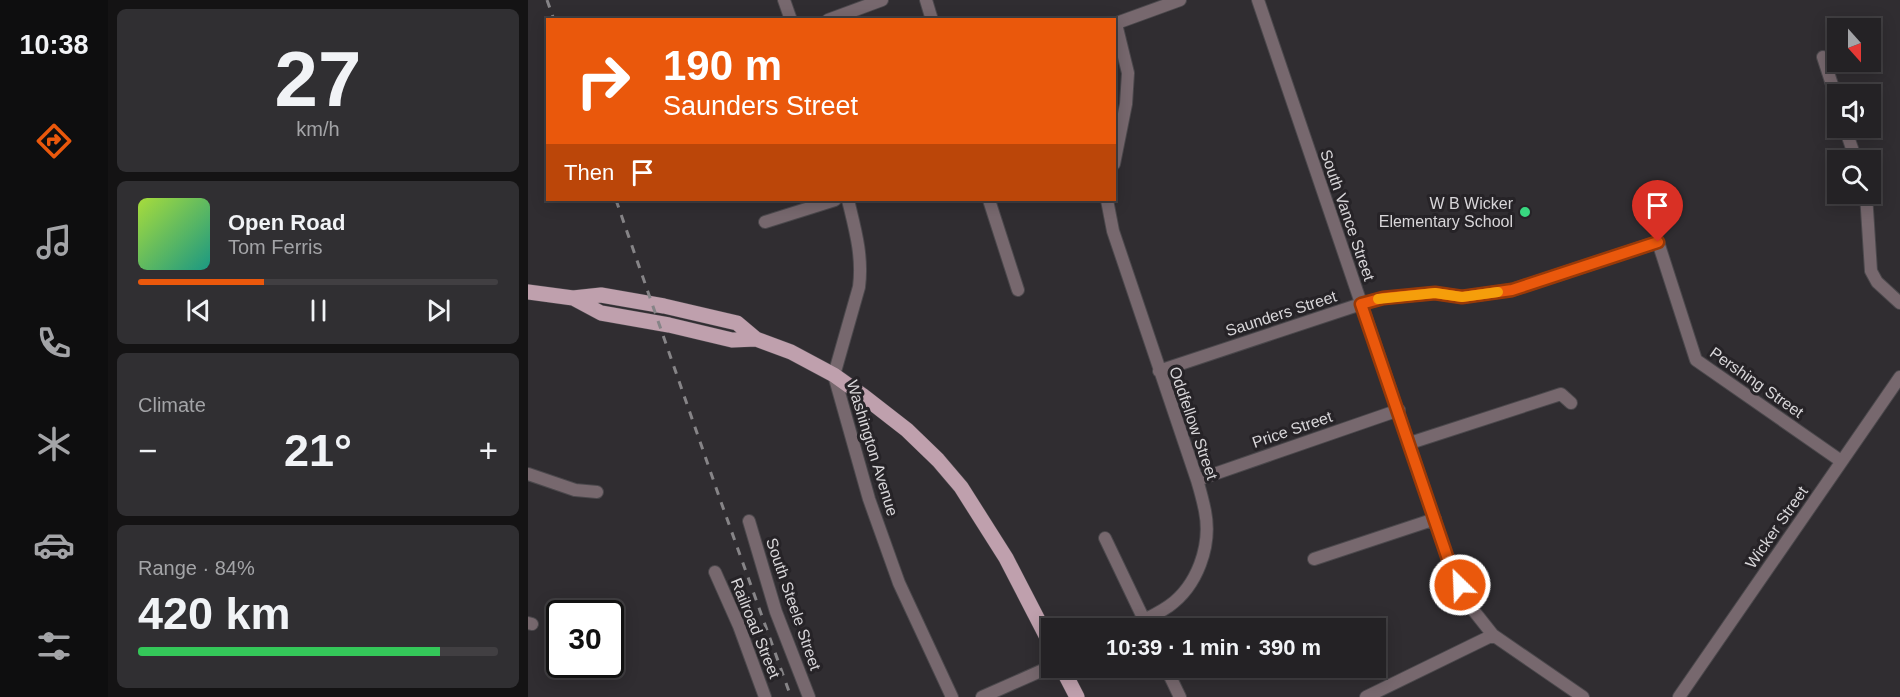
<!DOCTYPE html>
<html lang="en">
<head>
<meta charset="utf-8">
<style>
	:root { --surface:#242225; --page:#302f32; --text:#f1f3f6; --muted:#a3a4a7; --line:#413f42; --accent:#ea580c }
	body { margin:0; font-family:Helvetica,sans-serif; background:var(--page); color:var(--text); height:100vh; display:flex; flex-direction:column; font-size:22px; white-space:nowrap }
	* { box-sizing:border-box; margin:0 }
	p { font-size:20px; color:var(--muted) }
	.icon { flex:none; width:33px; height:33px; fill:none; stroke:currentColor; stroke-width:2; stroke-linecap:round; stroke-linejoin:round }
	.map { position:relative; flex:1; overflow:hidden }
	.side { display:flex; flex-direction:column; gap:9px; padding:9px; background:#141314; width:420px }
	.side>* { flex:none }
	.banner { position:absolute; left:18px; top:18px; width:570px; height:183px; border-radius:0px; box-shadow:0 3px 15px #0003,0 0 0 2px var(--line); background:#ea580c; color:#fff; overflow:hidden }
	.needle { width:39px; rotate:159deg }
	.tools { position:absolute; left:1299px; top:18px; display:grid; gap:12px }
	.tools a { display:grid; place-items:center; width:54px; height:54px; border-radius:0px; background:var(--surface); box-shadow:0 3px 15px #0003,0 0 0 2px var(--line); font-size:30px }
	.speed { position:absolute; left:18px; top:600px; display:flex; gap:12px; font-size:30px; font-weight:700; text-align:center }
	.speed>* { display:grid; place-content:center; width:78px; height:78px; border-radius:50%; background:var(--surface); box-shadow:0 3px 15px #0003,0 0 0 2px var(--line); line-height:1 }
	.speed .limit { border:3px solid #111; border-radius:9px; background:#fff; color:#111 }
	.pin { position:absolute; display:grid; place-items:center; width:51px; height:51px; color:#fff; margin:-62px -26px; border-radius:50% 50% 50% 0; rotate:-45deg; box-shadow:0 0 6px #0007 }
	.pin .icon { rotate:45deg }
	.me { position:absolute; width:66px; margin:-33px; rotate:336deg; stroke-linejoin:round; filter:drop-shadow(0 0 4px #0008) }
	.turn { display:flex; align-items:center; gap:21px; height:126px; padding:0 18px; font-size:27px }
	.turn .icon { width:78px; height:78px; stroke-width:2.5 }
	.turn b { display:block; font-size:42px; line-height:51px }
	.then { display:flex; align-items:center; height:57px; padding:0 18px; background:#0003; gap:12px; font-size:22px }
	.big { font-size:45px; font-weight:700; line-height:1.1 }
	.side .widget { flex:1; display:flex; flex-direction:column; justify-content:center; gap:9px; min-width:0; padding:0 21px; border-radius:9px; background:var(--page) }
	.side .dial { align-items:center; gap:0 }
	.dial b { font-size:78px; line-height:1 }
	.song { display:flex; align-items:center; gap:18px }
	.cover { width:72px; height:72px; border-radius:9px; background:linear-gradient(135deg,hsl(80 70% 55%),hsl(170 70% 35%)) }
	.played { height:6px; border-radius:3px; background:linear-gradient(90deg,var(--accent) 35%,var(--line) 35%) }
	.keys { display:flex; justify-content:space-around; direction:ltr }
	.heat { display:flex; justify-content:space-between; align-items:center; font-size:33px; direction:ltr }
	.charge { height:9px; border-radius:4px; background:linear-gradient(90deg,#34c759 84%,var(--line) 0) }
	.trip { position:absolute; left:513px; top:618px; width:345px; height:60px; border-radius:0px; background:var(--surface); box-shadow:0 3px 15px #0003,0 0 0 2px var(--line); font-weight:700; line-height:60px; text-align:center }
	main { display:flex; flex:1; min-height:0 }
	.tabs { display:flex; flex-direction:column; width:108px; justify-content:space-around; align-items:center; background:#0e0e0f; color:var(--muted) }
	.tabs .icon { width:42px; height:42px }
	.tabs .on { color:var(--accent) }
	.tabs b { font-size:27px; color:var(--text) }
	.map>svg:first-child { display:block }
</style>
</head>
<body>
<main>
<nav class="tabs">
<b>10:38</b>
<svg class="icon on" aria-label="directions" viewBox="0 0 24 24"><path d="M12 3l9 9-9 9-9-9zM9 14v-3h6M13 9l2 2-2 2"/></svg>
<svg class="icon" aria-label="music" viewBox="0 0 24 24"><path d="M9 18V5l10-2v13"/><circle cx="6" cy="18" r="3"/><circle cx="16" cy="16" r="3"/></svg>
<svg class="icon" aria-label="phone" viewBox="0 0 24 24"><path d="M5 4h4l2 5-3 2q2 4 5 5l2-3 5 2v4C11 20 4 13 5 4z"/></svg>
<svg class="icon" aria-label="climate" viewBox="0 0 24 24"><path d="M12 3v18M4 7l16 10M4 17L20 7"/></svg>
<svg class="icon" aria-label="car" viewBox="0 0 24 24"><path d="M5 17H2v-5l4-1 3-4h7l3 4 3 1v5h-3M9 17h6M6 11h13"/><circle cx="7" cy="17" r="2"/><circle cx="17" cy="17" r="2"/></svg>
<svg class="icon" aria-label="filters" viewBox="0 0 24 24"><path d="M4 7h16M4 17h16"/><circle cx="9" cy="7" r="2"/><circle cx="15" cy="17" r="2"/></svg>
</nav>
<section class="side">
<div class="widget dial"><b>27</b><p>km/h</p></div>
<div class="widget">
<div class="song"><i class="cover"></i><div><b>Open Road</b><p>Tom Ferris</p></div></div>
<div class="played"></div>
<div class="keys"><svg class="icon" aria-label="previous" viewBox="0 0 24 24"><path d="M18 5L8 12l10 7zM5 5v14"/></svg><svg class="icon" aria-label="pause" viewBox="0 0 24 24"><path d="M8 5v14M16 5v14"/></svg><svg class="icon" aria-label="next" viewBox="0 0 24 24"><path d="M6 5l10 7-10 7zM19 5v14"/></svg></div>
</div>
<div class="widget"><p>Climate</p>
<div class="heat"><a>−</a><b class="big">21°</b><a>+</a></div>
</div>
<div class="widget"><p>Range · 84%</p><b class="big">420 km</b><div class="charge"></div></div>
</section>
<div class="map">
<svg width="1372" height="697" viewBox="0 0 1372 697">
	<rect width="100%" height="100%" fill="#302d31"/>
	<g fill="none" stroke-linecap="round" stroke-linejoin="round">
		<g stroke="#4b484c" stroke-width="14">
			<path id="minor" d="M 256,0 L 263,20
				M 398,0 L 404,20
				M 730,0 L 922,565 L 942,606 L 965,635 L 1055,697
				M 300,20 L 354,0
				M 586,24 L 652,0
				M 1295,57 L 1310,103
				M 1317,128 L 1328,160
				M 586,164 L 598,104 L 600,73 L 588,24
				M 1338,194 L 1343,271 L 1349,282 L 1372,303
				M 320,200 C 327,229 335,256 331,287 L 306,375 L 341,499 L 371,583 L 424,697
				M 461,200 L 490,290
				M 579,200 L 585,231 L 669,480 C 672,490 675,501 677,511 C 684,546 669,586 641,606 C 628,615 614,621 600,628
				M 237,222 L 307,200
				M 631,371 L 833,304 L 855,298 L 907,293 L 934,297 L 984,290 L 1130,242 L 1168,360 L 1313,461
				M 882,443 L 1033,394 L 1043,403
				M 0,474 L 47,490 L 69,492
				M 669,480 L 871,410
				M 221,521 L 248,612 L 281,697
				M 577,538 L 620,628
				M 786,559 L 907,519
				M 187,572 L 211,626 L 237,697
				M 0,623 L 4,624
				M 638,668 L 652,697
				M 454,697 L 524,666
				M 838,697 L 965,635
				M 1151,697 L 1372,377"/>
		</g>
		<g stroke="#4b484c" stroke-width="16">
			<path id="major" d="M 0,292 L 45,298 L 73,295 L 136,306 L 209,323 L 228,339
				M 45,298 L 73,313 L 141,325 L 204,340 L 228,339 L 263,352 L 306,375 L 334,395 L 379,430 L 410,460 L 433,487 L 478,558 L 524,647
				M 534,668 L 549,697"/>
		</g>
		<use href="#minor" stroke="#77686e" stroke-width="12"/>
		<use href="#major" stroke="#bfa0ad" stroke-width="15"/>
		<path stroke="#868487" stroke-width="3" stroke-dasharray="8 8" stroke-linecap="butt" d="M 19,0 L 26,20
			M 88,200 L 193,502 L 263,697"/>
	</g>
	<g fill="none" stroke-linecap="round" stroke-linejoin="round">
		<g stroke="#983908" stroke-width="15">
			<path id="route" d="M 932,585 L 922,565 L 833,304 L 855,298 L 907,293 L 934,297 L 984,290 L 1130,242"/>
		</g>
		<use href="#route" stroke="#ea580c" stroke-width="10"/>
		<path stroke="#f59e0b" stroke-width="10" d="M 850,299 L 907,293 L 934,297 L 970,292"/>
	</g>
	<circle fill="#38d880" stroke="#262327" stroke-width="2" cx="997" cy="212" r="6"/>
	<g text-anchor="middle" stroke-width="6" stroke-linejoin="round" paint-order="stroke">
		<g font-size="16" fill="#d8d6d9" stroke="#262327" text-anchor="end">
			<text x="985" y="209">W B Wicker<tspan x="985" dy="18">Elementary School</tspan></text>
		</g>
		<g font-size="16" fill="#d8d6d9" stroke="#262327">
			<text transform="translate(820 215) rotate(71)" y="6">South Vance Street</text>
			<text transform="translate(753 313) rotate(-18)" y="6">Saunders Street</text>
			<text transform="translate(1229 382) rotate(35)" y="6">Pershing Street</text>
			<text transform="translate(666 423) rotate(71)" y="6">Oddfellow Street</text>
			<text transform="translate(764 429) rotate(-19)" y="6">Price Street</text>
			<text transform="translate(345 448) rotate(73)" y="6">Washington Avenue</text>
			<text transform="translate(1248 527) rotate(-55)" y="6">Wicker Street</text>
			<text transform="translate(266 604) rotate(71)" y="6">South Steele Street</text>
			<text transform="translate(228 628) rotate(68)" y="6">Railroad Street</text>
		</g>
	</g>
</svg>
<div class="tools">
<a><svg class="needle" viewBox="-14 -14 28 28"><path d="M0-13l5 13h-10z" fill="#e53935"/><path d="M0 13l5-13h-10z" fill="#a3a4a7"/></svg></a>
<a><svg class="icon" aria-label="sound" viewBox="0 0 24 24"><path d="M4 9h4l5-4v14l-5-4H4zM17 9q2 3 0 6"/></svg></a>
<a><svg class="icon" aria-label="search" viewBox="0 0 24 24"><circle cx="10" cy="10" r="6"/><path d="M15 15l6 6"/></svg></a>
</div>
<div class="speed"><div class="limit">30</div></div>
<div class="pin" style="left:1130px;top:242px;background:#d93025"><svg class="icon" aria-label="arrive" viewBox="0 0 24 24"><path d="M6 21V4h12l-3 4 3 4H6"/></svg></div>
<svg class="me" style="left:932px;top:585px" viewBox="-20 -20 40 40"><circle r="17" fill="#ea580c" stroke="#fff" stroke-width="3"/><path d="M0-11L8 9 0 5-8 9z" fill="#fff"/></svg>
<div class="trip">10:39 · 1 min · 390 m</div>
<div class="banner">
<div class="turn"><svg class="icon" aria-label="right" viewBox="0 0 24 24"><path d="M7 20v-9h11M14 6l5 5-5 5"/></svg><div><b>190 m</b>Saunders Street</div></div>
<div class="then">Then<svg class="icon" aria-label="arrive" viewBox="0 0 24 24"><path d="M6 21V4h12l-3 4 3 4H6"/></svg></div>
</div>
</div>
</main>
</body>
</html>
